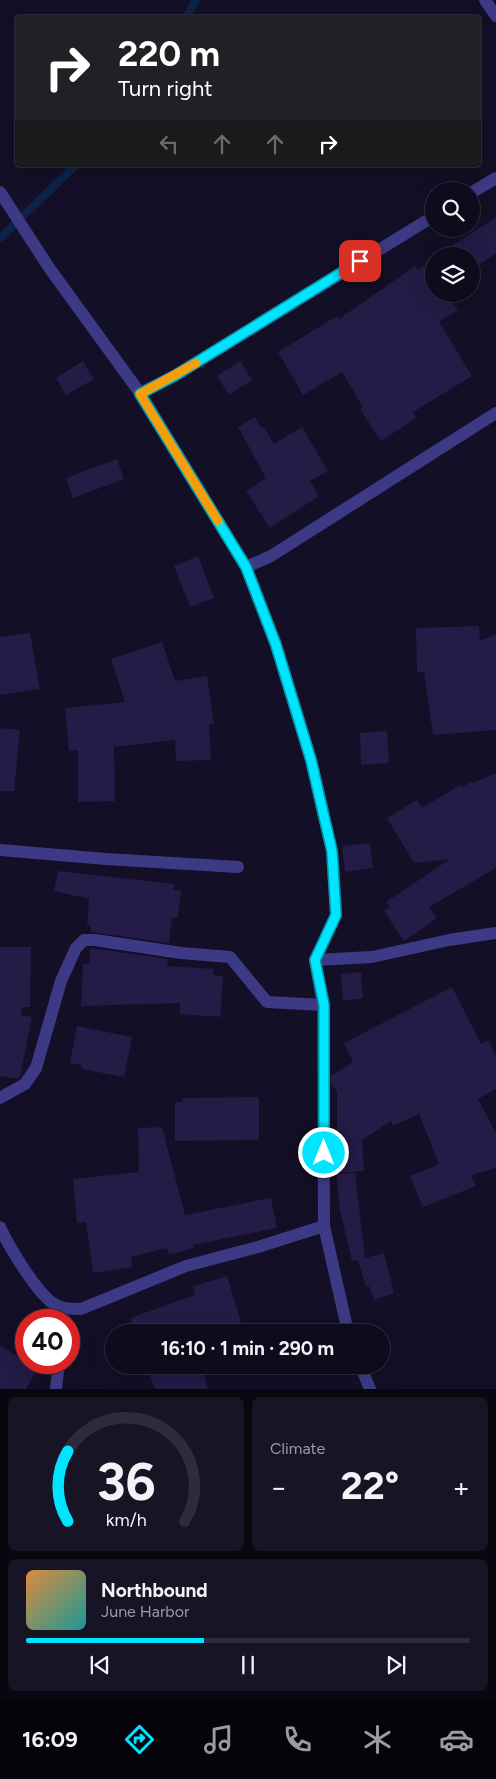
<!DOCTYPE html>
<html lang="en">
<head>
<meta charset="utf-8">
<style>
	:root { --surface:#0e0b1c; --page:#171425; --text:#f1f3f6; --muted:#9b9ba3; --line:#2e2b3b; --accent:#00e5ff }
	body { margin:0; font-family:Figtree,sans-serif; background:var(--page); color:var(--text); height:100vh; display:flex; flex-direction:column; font-size:19px; white-space:nowrap }
	* { box-sizing:border-box; margin:0 }
	p { font-size:16px; color:var(--muted) }
	.icon { flex:none; width:28px; height:28px; fill:none; stroke:currentColor; stroke-width:2; stroke-linecap:round; stroke-linejoin:round }
	.map { position:relative; height:1389px; overflow:hidden }
	.panel { display:flex; flex-direction:column; gap:8px; padding:8px; background:#08060f; flex:1 }
	.panel>* { flex:none }
	.hud { position:absolute; left:15px; top:15px; width:466px; height:152px; border-radius:5px; box-shadow:0 5px 20px #0002,0 0 0 1px var(--line); background:#202124; color:#fff; overflow:hidden }
	.tools { position:absolute; left:425px; top:182px; display:grid; gap:10px }
	.tools a { display:grid; place-items:center; width:55px; height:55px; border-radius:50%; background:var(--surface); box-shadow:0 5px 20px #0002,0 0 0 1px var(--line); font-size:25px }
	.speed { position:absolute; left:15px; top:1309px; display:flex; gap:10px; font-size:25px; font-weight:700; text-align:center }
	.speed>* { display:grid; place-content:center; width:65px; height:65px; border-radius:50%; background:var(--surface); box-shadow:0 5px 20px #0002,0 0 0 1px var(--line); line-height:1 }
	.speed .limit { border:8px solid #d22; background:#fff; color:#111 }
	.pin { position:absolute; display:grid; place-items:center; width:42px; height:42px; color:#fff; margin:-21px; border-radius:10px; box-shadow:0 2px 8px #0006 }
	.me { position:absolute; width:55px; margin:-28px; rotate:0deg; stroke-linejoin:round; filter:drop-shadow(0 0 4px #0008) }
	.turn { display:flex; align-items:center; gap:18px; height:105px; padding:0 20px; font-size:22px }
	.turn .icon { width:65px; height:65px; stroke-width:2.5 }
	.turn b { display:block; font-size:35px; line-height:42px }
	.lanes { display:flex; align-items:center; height:48px; padding:0 20px; background:#0003; justify-content:center; gap:25px; direction:ltr }
	.lanes .off { opacity:.35 }
	.big { font-size:38px; font-weight:700; line-height:1.1 }
	.panel .widget { flex:1; display:flex; flex-direction:column; justify-content:center; gap:8px; min-width:0; padding:0 18px; border-radius:8px; background:var(--page) }
	.panel .dial { align-items:center; gap:0 }
	.dial svg { height:130px; overflow:visible; fill:none; stroke:var(--line); stroke-width:7; stroke-linecap:round; text-anchor:middle }
	.dial text { fill:var(--text); stroke:none }
	.song { display:flex; align-items:center; gap:15px }
	.cover { width:60px; height:60px; border-radius:8px; background:linear-gradient(135deg,hsl(30 70% 55%),hsl(180 70% 35%)) }
	.played { height:5px; border-radius:2px; background:linear-gradient(90deg,var(--accent) 40%,var(--line) 40%) }
	.keys { display:flex; justify-content:space-around; direction:ltr }
	.heat { display:flex; justify-content:space-between; align-items:center; font-size:28px; direction:ltr }
	.panel .tiles { flex:1; display:grid; gap:8px; grid-template-columns:1fr 1fr }
	.widget:last-child { grid-column:span 2 }
	.trip { position:absolute; left:105px; top:1324px; width:285px; height:50px; border-radius:25px; background:var(--surface); box-shadow:0 5px 20px #0002,0 0 0 1px var(--line); font-weight:700; line-height:50px; text-align:center }
	.tabs { display:flex; height:80px; justify-content:space-around; align-items:center; background:#06040b; color:var(--muted) }
	.tabs .icon { width:35px; height:35px }
	.tabs .on { color:var(--accent) }
	.tabs b { font-size:22px; color:var(--text) }
	.map>svg:first-child { display:block }
</style>
</head>
<body>
<div class="map">
<svg width="496" height="1389" viewBox="0 0 496 1389">
	<rect width="100%" height="100%" fill="#130f26"/>
	<g fill="none" stroke-linecap="round" stroke-linejoin="round">
		<path stroke="#0c2248" stroke-width="8" d="M 186,18 L 196,0
			M 0,238 L 76,165"/>
	</g>
	<path fill="#241b47" d="M 496,217 L 496,253 L 471,270 L 471,256 L 437,256 Z
		M 434,259 L 434,294 L 447,294 L 458,310 L 439,322 L 472,376 L 413,412 L 416,418 L 381,441 L 360,409 L 363,407 L 342,372 L 303,395 L 278,352 L 337,316 L 339,319 L 415,266 L 418,270 Z
		M 83,361 L 94,379 L 66,395 L 56,378 Z
		M 240,361 L 252,380 L 229,395 L 217,376 Z
		M 255,417 L 261,428 L 264,427 L 274,444 L 302,427 L 328,471 L 310,481 L 319,496 L 270,528 L 246,491 L 266,478 L 238,427 Z
		M 117,459 L 124,479 L 73,498 L 66,478 Z
		M 198,556 L 214,598 L 190,607 L 174,566 Z
		M 479,626 L 480,641 L 496,634 L 496,730 L 433,735 L 424,672 L 417,672 L 416,628 Z
		M 30,633 L 40,689 L 0,695 L 0,637 Z
		M 162,642 L 175,681 L 207,676 L 214,724 L 209,725 L 211,760 L 176,761 L 175,740 L 114,747 L 115,801 L 78,802 L 78,750 L 69,751 L 65,708 L 125,702 L 111,659 Z
		M 0,728 L 20,730 L 14,791 L 0,791 Z
		M 387,731 L 389,763 L 361,765 L 360,733 Z
		M 496,773 L 496,868 L 429,907 L 437,918 L 404,941 L 384,911 L 390,907 L 386,902 L 450,859 L 414,863 L 387,818 L 417,800 L 422,808 L 460,785 L 462,787 L 471,782 L 472,783 Z
		M 370,843 L 373,868 L 345,872 L 342,846 Z
		M 58,871 L 174,884 L 173,890 L 181,891 L 178,918 L 172,917 L 169,943 L 91,932 L 91,925 L 87,925 L 89,899 L 54,891 Z
		M 0,947 L 31,947 L 30,1007 L 22,1007 L 21,1015 L 32,1017 L 20,1077 L 17,1079 L 0,1076 Z
		M 90,948 L 168,959 L 167,966 L 214,969 L 213,975 L 223,976 L 220,1017 L 180,1014 L 180,1003 L 81,1006 L 83,964 L 89,964 Z
		M 361,972 L 363,998 L 343,1001 L 341,974 Z
		M 452,987 L 481,1044 L 488,1040 L 496,1056 L 496,1089 L 478,1099 L 496,1133 L 496,1168 L 471,1175 L 476,1186 L 423,1207 L 410,1176 L 439,1164 L 419,1114 L 393,1126 L 391,1121 L 362,1140 L 364,1171 L 337,1173 L 337,1092 L 331,1083 L 331,1076 L 353,1062 L 344,1043 Z
		M 77,1026 L 132,1037 L 124,1077 L 82,1069 L 82,1065 L 70,1063 Z
		M 259,1097 L 259,1140 L 175,1141 L 175,1102 L 183,1102 L 183,1098 Z
		M 162,1127 L 185,1215 L 271,1198 L 277,1228 L 193,1245 L 194,1248 L 169,1255 L 167,1248 L 131,1257 L 132,1267 L 93,1273 L 86,1222 L 77,1223 L 73,1179 L 139,1172 L 138,1128 Z
		M 355,1173 L 365,1258 L 384,1253 L 394,1293 L 374,1300 L 369,1286 L 366,1287 L 358,1260 L 352,1261 L 340,1210 L 336,1174 Z
		M 227,1276 L 244,1332 L 135,1332 L 130,1318 L 195,1295 L 193,1286 Z
		M 0,1346 L 38,1368 L 26,1389 L 0,1389 Z
		M 146,1365 L 201,1365 L 208,1389 L 155,1389 Z"/>
	<g fill="none" stroke-linecap="round" stroke-linejoin="round">
		<path stroke="#3d3a85" stroke-width="12" d="M 485,0 L 496,16
			M 471,193 L 496,178
			M 140,393 L 176,375 L 434,216
			M 246,567 L 271,556 L 496,413
			M 0,850 L 106,859 L 238,867
			M 315,960 L 372,957 L 449,940 L 496,933
			M 0,1098 L 25,1084 L 36,1068 L 61,981 L 76,948 L 84,940 L 95,940 L 181,953 L 230,957 L 267,1002 L 323,1005
			M 0,1227 C 9,1247 34,1288 51,1302 C 60,1309 70,1309 81,1309 L 186,1266 L 258,1247 L 324,1226
			M 56,1389 L 59,1362"/>
		<path stroke="#3d3a85" stroke-width="12" d="M 0,192 L 50,269 L 140,393 L 246,567 L 276,645 L 311,760 L 332,851 L 336,915 L 315,960 L 323,1005 L 324,1226 L 348,1332
			M 360,1365 L 370,1389"/>
	</g>
	<g fill="none" stroke-linecap="round" stroke-linejoin="round">
		<g stroke="#0095a6" stroke-width="12">
			<path id="route" d="M 324,1153 L 324,1005 L 315,960 L 336,915 L 332,851 L 311,760 L 276,645 L 246,567 L 140,394 L 176,375 L 360,261"/>
		</g>
		<use href="#route" stroke="#00e5ff" stroke-width="9"/>
		<path stroke="#f59e0b" stroke-width="9" d="M 196,363 L 140,394 L 218,521"/>
	</g>
</svg>
<div class="tools">
<a><svg class="icon" aria-label="search" viewBox="0 0 24 24"><circle cx="10" cy="10" r="6"/><path d="M15 15l6 6"/></svg></a>
<a><svg class="icon" aria-label="layers" viewBox="0 0 24 24"><path d="M12 4l9 5-9 5-9-5zM3 14l9 5 9-5"/></svg></a>
</div>
<div class="speed"><div class="limit">40</div></div>
<div class="pin" style="left:360px;top:261px;background:#d93025"><svg class="icon" aria-label="arrive" viewBox="0 0 24 24"><path d="M6 21V4h12l-3 4 3 4H6"/></svg></div>
<svg class="me" style="left:324px;top:1153px" viewBox="-20 -20 40 40"><circle r="17" fill="#00e5ff" stroke="#fff" stroke-width="3"/><path d="M0-11L8 9 0 5-8 9z" fill="#fff"/></svg>
<div class="trip">16:10 · 1 min · 290 m</div>
<div class="hud">
<div class="turn"><svg class="icon" aria-label="right" viewBox="0 0 24 24"><path d="M7 20v-9h11M14 6l5 5-5 5"/></svg><div><b>220 m</b>Turn right</div></div>
<div class="lanes"><svg class="icon off" aria-label="left" viewBox="0 0 24 24"><path d="M17 20v-9H6M10 6l-5 5 5 5"/></svg><svg class="icon off" aria-label="ahead" viewBox="0 0 24 24"><path d="M12 20V5M6 11l6-6 6 6"/></svg><svg class="icon off" aria-label="ahead" viewBox="0 0 24 24"><path d="M12 20V5M6 11l6-6 6 6"/></svg><svg class="icon" aria-label="right" viewBox="0 0 24 24"><path d="M7 20v-9h11M14 6l5 5-5 5"/></svg></div>
</div>
</div>
<section class="panel">
<div class="tiles">
<div class="widget dial"><svg viewBox="0 0 100 80">
<path d="M14 69A42 42 0 1 1 86 69"/>
<path d="M14 69A42 42 0 0 1 14 26" stroke="#00e5ff"/>
<text x="50" y="56" font-size="32" font-weight="700">36</text>
<text x="50" y="72" font-size="11">km/h</text>
</svg></div>
<div class="widget"><p>Climate</p>
<div class="heat"><a>−</a><b class="big">22°</b><a>+</a></div>
</div>
<div class="widget">
<div class="song"><i class="cover"></i><div><b>Northbound</b><p>June Harbor</p></div></div>
<div class="played"></div>
<div class="keys"><svg class="icon" aria-label="previous" viewBox="0 0 24 24"><path d="M18 5L8 12l10 7zM5 5v14"/></svg><svg class="icon" aria-label="pause" viewBox="0 0 24 24"><path d="M8 5v14M16 5v14"/></svg><svg class="icon" aria-label="next" viewBox="0 0 24 24"><path d="M6 5l10 7-10 7zM19 5v14"/></svg></div>
</div>
</div>
</section>
<nav class="tabs">
<b>16:09</b>
<svg class="icon on" aria-label="directions" viewBox="0 0 24 24"><path d="M12 3l9 9-9 9-9-9zM9 14v-3h6M13 9l2 2-2 2"/></svg>
<svg class="icon" aria-label="music" viewBox="0 0 24 24"><path d="M9 18V5l10-2v13"/><circle cx="6" cy="18" r="3"/><circle cx="16" cy="16" r="3"/></svg>
<svg class="icon" aria-label="phone" viewBox="0 0 24 24"><path d="M5 4h4l2 5-3 2q2 4 5 5l2-3 5 2v4C11 20 4 13 5 4z"/></svg>
<svg class="icon" aria-label="climate" viewBox="0 0 24 24"><path d="M12 3v18M4 7l16 10M4 17L20 7"/></svg>
<svg class="icon" aria-label="car" viewBox="0 0 24 24"><path d="M5 17H2v-5l4-1 3-4h7l3 4 3 1v5h-3M9 17h6M6 11h13"/><circle cx="7" cy="17" r="2"/><circle cx="17" cy="17" r="2"/></svg>
</nav>
</body>
</html>
